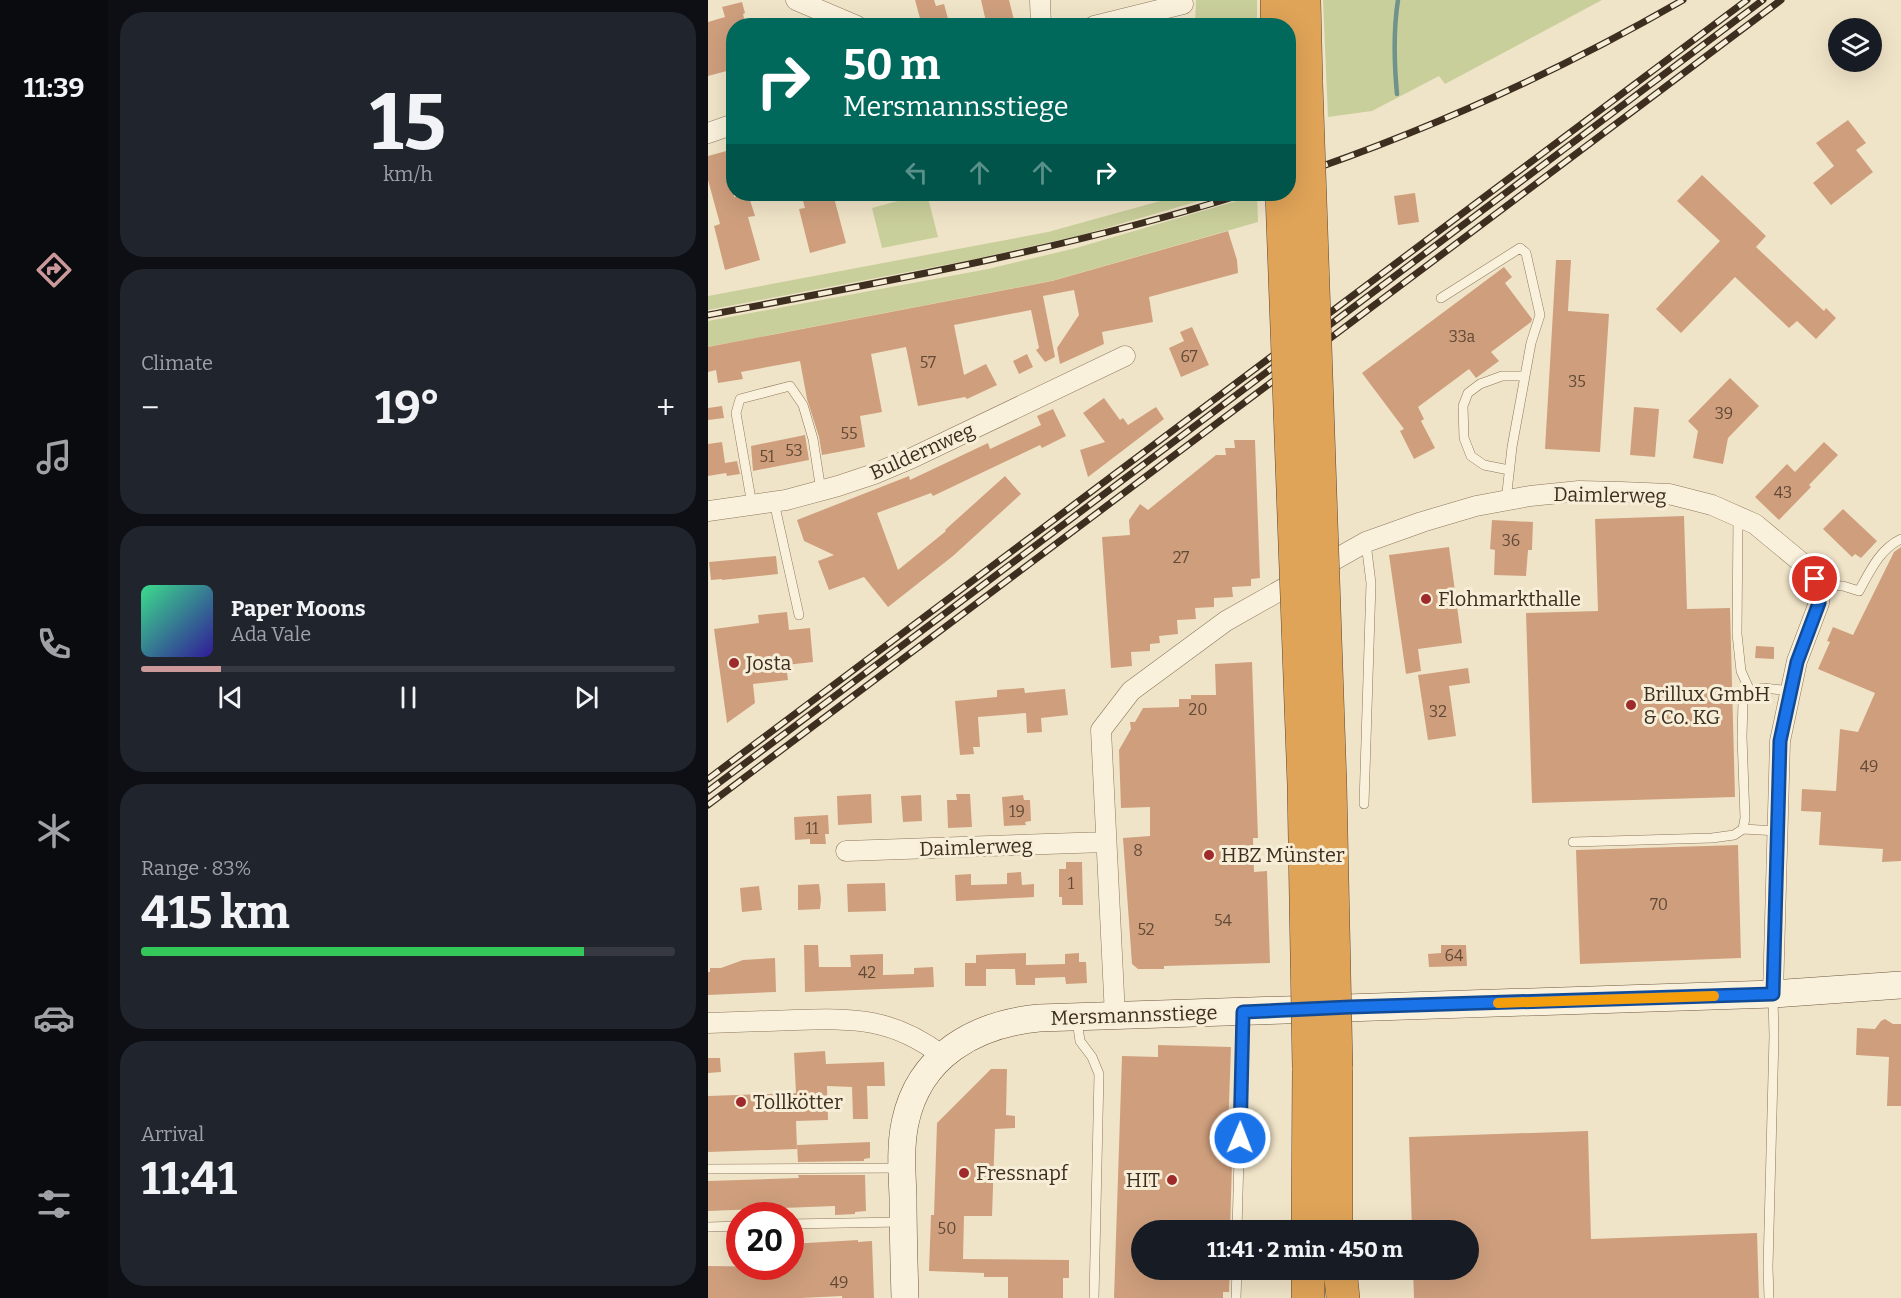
<!DOCTYPE html>
<html lang="en">
<head>
<meta charset="utf-8">
<style>
	:root { --surface:#171b24; --page:#20242c; --text:#f1f3f6; --muted:#9ea1a6; --line:#363941; --accent:#cc999b }
	body { margin:0; font-family:Bitter,serif; background:var(--page); color:var(--text); height:100vh; display:flex; flex-direction:column; font-size:22px; white-space:nowrap }
	* { box-sizing:border-box; margin:0 }
	p { font-size:20px; color:var(--muted) }
	.icon { flex:none; width:33px; height:33px; fill:none; stroke:currentColor; stroke-width:2; stroke-linecap:round; stroke-linejoin:round }
	.map { position:relative; flex:1; overflow:hidden }
	.drawer { display:flex; flex-direction:column; gap:12px; padding:12px; background:#0d0f14; width:600px }
	.drawer>* { flex:none }
	.hud { position:absolute; left:18px; top:18px; width:570px; height:183px; border-radius:24px; box-shadow:0 6px 24px #0002; background:#00695c; color:#fff; overflow:hidden }
	.fabs { position:absolute; left:1120px; top:18px; display:grid; gap:12px }
	.fabs a { display:grid; place-items:center; width:54px; height:54px; border-radius:50%; background:var(--surface); box-shadow:0 6px 24px #0002; font-size:30px }
	.speed { position:absolute; left:18px; top:1202px; display:flex; gap:12px; font-size:30px; font-weight:700; text-align:center }
	.speed>* { display:grid; place-content:center; width:78px; height:78px; border-radius:50%; background:var(--surface); box-shadow:0 6px 24px #0002; line-height:1 }
	.speed .limit { border:9px solid #d22; background:#fff; color:#111 }
	.pin { position:absolute; display:grid; place-items:center; width:51px; height:51px; color:#fff; margin:-26px; border:3px solid #fff; border-radius:50%; box-shadow:0 2px 6px #0007 }
	.me { position:absolute; width:66px; margin:-33px; rotate:1deg; stroke-linejoin:round; filter:drop-shadow(0 0 4px #0008) }
	.turn { display:flex; align-items:center; gap:21px; height:126px; padding:0 18px; font-size:27px }
	.turn .icon { width:78px; height:78px; stroke-width:2.5 }
	.turn b { display:block; font-size:42px; line-height:51px }
	.lanes { display:flex; align-items:center; height:57px; padding:0 18px; background:#0003; justify-content:center; gap:30px; direction:ltr }
	.lanes .off { opacity:.35 }
	.big { font-size:45px; font-weight:700; line-height:1.1 }
	.drawer .card { flex:1; display:flex; flex-direction:column; justify-content:center; gap:9px; min-width:0; padding:0 21px; border-radius:24px; background:var(--page) }
	.drawer .dial { align-items:center; gap:0 }
	.dial b { font-size:78px; line-height:1 }
	.song { display:flex; align-items:center; gap:18px }
	.cover { width:72px; height:72px; border-radius:9px; background:linear-gradient(135deg,hsl(150 70% 55%),hsl(250 70% 35%)) }
	.played { height:6px; border-radius:3px; background:linear-gradient(90deg,var(--accent) 15%,var(--line) 15%) }
	.keys { display:flex; justify-content:space-around; direction:ltr }
	.heat { display:flex; justify-content:space-between; align-items:center; font-size:33px; direction:ltr }
	.charge { height:9px; border-radius:4px; background:linear-gradient(90deg,#34c759 83%,var(--line) 0) }
	.trip { position:absolute; left:423px; top:1220px; width:348px; height:60px; border-radius:30px; background:var(--surface); box-shadow:0 6px 24px #0002; font-weight:700; line-height:60px; text-align:center }
	main { display:flex; flex:1; min-height:0 }
	.menu { display:flex; flex-direction:column; width:108px; justify-content:space-around; align-items:center; background:#090b0e; color:var(--muted) }
	.menu .icon { width:42px; height:42px }
	.menu .selected { color:var(--accent) }
	.menu b { font-size:27px; color:var(--text) }
	.map>svg:first-child { display:block }
</style>
</head>
<body>
<main>
<nav class="menu">
<b>11:39</b>
<svg class="icon selected" aria-label="directions" viewBox="0 0 24 24"><path d="M12 3l9 9-9 9-9-9zM9 14v-3h6M13 9l2 2-2 2"/></svg>
<svg class="icon" aria-label="music" viewBox="0 0 24 24"><path d="M9 18V5l10-2v13"/><circle cx="6" cy="18" r="3"/><circle cx="16" cy="16" r="3"/></svg>
<svg class="icon" aria-label="phone" viewBox="0 0 24 24"><path d="M5 4h4l2 5-3 2q2 4 5 5l2-3 5 2v4C11 20 4 13 5 4z"/></svg>
<svg class="icon" aria-label="climate" viewBox="0 0 24 24"><path d="M12 3v18M4 7l16 10M4 17L20 7"/></svg>
<svg class="icon" aria-label="car" viewBox="0 0 24 24"><path d="M5 17H2v-5l4-1 3-4h7l3 4 3 1v5h-3M9 17h6M6 11h13"/><circle cx="7" cy="17" r="2"/><circle cx="17" cy="17" r="2"/></svg>
<svg class="icon" aria-label="filters" viewBox="0 0 24 24"><path d="M4 7h16M4 17h16"/><circle cx="9" cy="7" r="2"/><circle cx="15" cy="17" r="2"/></svg>
</nav>
<section class="drawer">
<div class="card dial"><b>15</b><p>km/h</p></div>
<div class="card"><p>Climate</p>
<div class="heat"><a>−</a><b class="big">19°</b><a>+</a></div>
</div>
<div class="card">
<div class="song"><i class="cover"></i><div><b>Paper Moons</b><p>Ada Vale</p></div></div>
<div class="played"></div>
<div class="keys"><svg class="icon" aria-label="previous" viewBox="0 0 24 24"><path d="M18 5L8 12l10 7zM5 5v14"/></svg><svg class="icon" aria-label="pause" viewBox="0 0 24 24"><path d="M8 5v14M16 5v14"/></svg><svg class="icon" aria-label="next" viewBox="0 0 24 24"><path d="M6 5l10 7-10 7zM19 5v14"/></svg></div>
</div>
<div class="card"><p>Range · 83%</p><b class="big">415 km</b><div class="charge"></div></div>
<div class="card"><p>Arrival</p><b class="big">11:41</b></div>
</section>
<div class="map">
<svg width="1193" height="1298" viewBox="0 0 1193 1298">
	<rect width="100%" height="100%" fill="#f0e4c8"/>
	<path fill="#c9cf9b" d="M 488,0 L 549,0 L 549,25 L 487,25 Z
		M 615,0 L 894,0 L 737,84 L 731,76 L 664,111 L 620,117 Z
		M 216,194 L 219,194 L 230,237 L 174,248 L 164,208 Z
		M 475,194 L 515,194 L 374,235 L 263,260 L 0,310 L 0,296 L 340,232 L 474,195 Z
		M 549,195 L 550,222 L 343,281 L 0,347 L 0,321 L 280,269 L 368,248 Z"/>
	<g fill="none" stroke-linecap="round" stroke-linejoin="round">
		<path stroke="#6f938a" stroke-width="4.5" d="M 689,94 C 686,62 685,32 690,0"/>
	</g>
	<path fill="#cf9f7d" d="M 207,0 L 226,0 L 228,6 L 236,4 L 242,26 L 220,26 L 218,20 L 213,22 Z
		M 273,0 L 301,0 L 306,20 L 300,22 L 301,26 L 279,26 Z
		M 34,2 L 37,13 L 35,14 L 38,26 L 26,26 L 26,50 L 21,51 L 26,69 L 0,76 L 0,22 L 17,17 L 14,7 Z
		M 1140,120 L 1158,143 L 1148,150 L 1165,172 L 1123,205 L 1105,183 L 1126,166 L 1108,143 Z
		M 22,150 L 26,161 L 26,197 L 40,194 L 47,216 L 40,217 L 52,260 L 17,270 L 6,226 L 12,224 L 0,180 L 0,156 Z
		M 994,175 L 1058,236 L 1048,247 L 1116,311 L 1118,308 L 1128,318 L 1108,339 L 1089,321 L 1081,328 L 1027,277 L 973,333 L 948,309 L 1012,241 L 969,201 Z
		M 707,193 L 711,222 L 690,225 L 686,196 Z
		M 93,194 L 125,194 L 138,243 L 102,253 L 91,209 L 97,208 Z
		M 520,231 L 529,260 L 530,273 L 441,297 L 445,322 L 394,332 L 396,344 L 352,364 L 349,348 L 371,315 L 366,290 L 335,296 L 347,357 L 337,362 L 328,350 L 331,348 L 323,310 L 246,325 L 256,375 L 278,364 L 289,385 L 259,399 L 257,397 L 210,406 L 198,347 L 163,354 L 174,412 L 152,416 L 157,447 L 114,455 L 111,437 L 99,399 L 92,361 L 33,372 L 35,379 L 10,383 L 8,370 L 0,372 L 0,347 L 344,281 Z
		M 848,260 L 863,260 L 860,311 L 901,314 L 892,452 L 837,449 Z
		M 796,267 L 804,277 L 797,283 L 824,319 L 823,322 L 783,352 L 791,361 L 768,378 L 761,369 L 710,407 L 716,419 L 713,421 L 727,448 L 706,459 L 692,431 L 696,429 L 654,373 Z
		M 484,327 L 501,365 L 473,377 L 461,348 L 476,341 L 472,332 Z
		M 319,354 L 325,367 L 311,374 L 305,361 Z
		M 1022,378 L 1051,406 L 1020,438 L 1015,464 L 985,458 L 990,431 L 980,421 Z
		M 396,398 L 412,420 L 415,418 L 420,425 L 448,407 L 456,419 L 380,477 L 372,450 L 397,442 L 375,413 Z
		M 14,406 L 16,418 L 0,420 L 0,408 Z
		M 926,407 L 951,409 L 947,457 L 922,455 Z
		M 345,409 L 358,436 L 334,448 L 332,445 L 225,496 L 223,493 L 169,513 L 190,570 L 238,531 L 237,530 L 297,476 L 313,494 L 245,556 L 180,607 L 156,577 L 121,590 L 110,561 L 126,555 L 96,541 L 89,520 L 201,476 L 202,480 L 280,443 L 282,449 L 333,425 L 329,416 Z
		M 97,435 L 101,460 L 45,471 L 43,446 Z
		M 526,440 L 547,440 L 552,578 L 543,579 L 543,586 L 524,587 L 525,597 L 506,598 L 506,607 L 487,608 L 488,619 L 469,620 L 470,634 L 451,636 L 452,643 L 442,644 L 442,651 L 423,652 L 424,666 L 403,668 L 394,537 L 422,535 L 421,520 L 432,504 L 440,510 L 508,455 L 518,455 L 517,448 L 527,448 Z
		M 14,442 L 17,463 L 29,461 L 32,474 L 19,476 L 18,473 L 0,476 L 0,444 Z
		M 1116,442 L 1130,455 L 1101,485 L 1103,487 L 1071,520 L 1047,497 L 1079,464 L 1087,472 Z
		M 1135,509 L 1169,541 L 1153,558 L 1147,554 L 1144,557 L 1115,529 Z
		M 976,516 L 979,609 L 1022,608 L 1027,797 L 824,803 L 818,613 L 890,611 L 887,519 Z
		M 784,520 L 825,522 L 824,550 L 820,550 L 818,576 L 786,575 L 787,550 L 782,549 Z
		M 741,547 L 754,643 L 710,649 L 713,671 L 698,674 L 681,555 Z
		M 1193,547 L 1193,861 L 1174,862 L 1175,849 L 1111,845 L 1113,812 L 1093,811 L 1094,789 L 1128,791 L 1132,729 L 1150,732 L 1167,693 L 1110,669 L 1122,642 L 1119,641 L 1125,627 L 1145,635 L 1186,552 Z
		M 68,556 L 70,574 L 14,580 L 14,579 L 3,580 L 1,562 Z
		M 79,612 L 81,630 L 102,628 L 105,662 L 78,665 L 80,680 L 45,684 L 47,703 L 19,723 L 6,629 L 51,623 L 50,615 Z
		M 1048,646 L 1066,647 L 1066,659 L 1047,658 Z
		M 544,662 L 550,838 L 545,838 L 546,872 L 559,871 L 562,963 L 456,966 L 456,969 L 430,969 L 424,964 L 415,838 L 442,836 L 442,807 L 413,808 L 411,750 L 423,729 L 422,722 L 427,722 L 435,708 L 471,707 L 471,699 L 483,699 L 483,695 L 508,695 L 507,664 Z
		M 760,668 L 762,683 L 741,686 L 748,736 L 720,740 L 710,675 Z
		M 316,688 L 317,693 L 357,689 L 360,715 L 333,718 L 334,732 L 319,733 L 318,713 L 270,717 L 272,747 L 265,747 L 266,754 L 252,755 L 247,701 L 289,697 L 289,690 Z
		M 163,794 L 164,823 L 130,825 L 129,796 Z
		M 248,794 L 262,794 L 264,827 L 240,828 L 239,800 L 249,800 Z
		M 213,795 L 214,821 L 195,822 L 193,796 Z
		M 315,795 L 316,800 L 322,800 L 323,821 L 317,822 L 318,825 L 296,826 L 294,797 Z
		M 120,815 L 121,834 L 117,834 L 118,844 L 102,844 L 102,839 L 87,840 L 86,817 Z
		M 1030,845 L 1033,958 L 872,964 L 868,850 Z
		M 358,862 L 374,862 L 375,905 L 354,905 L 354,897 L 351,897 L 351,869 L 358,869 Z
		M 313,872 L 314,885 L 326,884 L 326,897 L 248,901 L 247,875 L 263,874 L 263,885 L 299,884 L 299,873 Z
		M 177,883 L 178,911 L 140,912 L 139,884 Z
		M 111,884 L 113,899 L 112,909 L 90,910 L 90,885 Z
		M 51,886 L 54,910 L 34,912 L 32,888 Z
		M 96,945 L 110,945 L 111,967 L 143,967 L 142,955 L 175,954 L 175,975 L 206,974 L 206,968 L 225,967 L 226,987 L 97,992 Z
		M 733,945 L 758,945 L 759,966 L 721,967 L 720,954 L 733,953 Z
		M 318,953 L 318,965 L 357,964 L 357,954 L 371,953 L 371,962 L 378,962 L 379,983 L 358,984 L 357,977 L 327,978 L 327,985 L 308,985 L 307,969 L 278,969 L 278,986 L 257,986 L 257,963 L 268,963 L 268,955 Z
		M 67,958 L 68,992 L 0,995 L 0,972 L 2,972 L 2,968 L 13,968 L 35,960 Z
		M 1177,1019 L 1185,1024 L 1193,1024 L 1193,1106 L 1179,1106 L 1181,1057 L 1148,1055 L 1149,1028 L 1167,1029 L 1173,1021 Z
		M 450,1045 L 523,1047 L 520,1131 L 525,1131 L 522,1230 L 434,1230 L 434,1269 L 522,1269 L 521,1292 L 515,1292 L 515,1298 L 406,1298 L 414,1056 L 450,1057 Z
		M 117,1051 L 118,1064 L 176,1062 L 177,1086 L 159,1086 L 160,1119 L 145,1119 L 144,1087 L 119,1086 L 120,1120 L 88,1121 L 89,1149 L 0,1152 L 0,1096 L 88,1093 L 86,1053 Z
		M 0,1058 L 12,1058 L 13,1072 L 0,1073 Z
		M 283,1069 L 299,1069 L 298,1115 L 307,1116 L 307,1128 L 287,1129 L 284,1216 L 256,1216 L 255,1259 L 361,1260 L 361,1278 L 355,1278 L 355,1298 L 300,1298 L 300,1277 L 276,1277 L 276,1273 L 221,1271 L 223,1215 L 226,1215 L 229,1123 Z
		M 880,1131 L 883,1239 L 1049,1233 L 1051,1298 L 706,1298 L 705,1269 L 760,1269 L 760,1230 L 704,1230 L 701,1137 Z
		M 162,1142 L 162,1158 L 156,1159 L 156,1161 L 90,1162 L 89,1145 Z
		M 90,1175 L 157,1175 L 158,1211 L 147,1212 L 147,1214 L 127,1215 L 127,1206 L 0,1211 L 0,1181 L 91,1178 Z
		M 150,1240 L 150,1242 L 164,1241 L 166,1298 L 134,1298 L 134,1296 L 93,1298 L 0,1298 L 0,1266 L 75,1267 L 75,1266 L 82,1266 L 82,1244 Z"/>
	<g fill="none" stroke-linecap="round" stroke-linejoin="round">
		<g stroke="#8d765c" stroke-width="10">
			<path id="lane" d="M 733,298 L 812,248 L 818,253 L 832,315 L 823,343 L 817,376 L 804,447 L 798,501
				M 801,470 L 776,465 L 763,456 L 756,438 L 755,406 L 760,393 L 772,384 L 794,376 L 817,376
				M 66,502 L 91,615
				M 44,505 L 28,413 L 32,399 L 82,386 L 95,405 L 105,439 L 113,491
				M 1030,517 L 1029,634 L 1033,671 L 1042,691
				M 1109,585 L 1135,586 L 1151,591 C 1162,571 1172,549 1193,539
				M 656,804 L 663,583 L 658,543
				M 1035,829 L 1069,831
				M 865,842 L 1004,838 L 1026,835 L 1035,829 L 1037,818 L 1034,737 L 1035,701 L 1042,691 L 1055,688 L 1083,691
				M 369,1020 L 372,1041 L 384,1057 L 391,1074 L 386,1298
				M 0,1169 L 193,1168
				M 82,1224 L 193,1222
				M 0,1227 L 32,1226
				M 529,1230 L 535,1013
				M 528,1298 L 529,1269
				M 1061,1298 L 1060,1267 L 1066,1036 L 1065,998"/>
		</g>
		<g stroke="#8d765c" stroke-width="21">
			<path id="street" d="M 88,0 L 149,26
				M 332,0 L 333,26
				M 386,26 L 475,4
				M 0,133 L 26,124
				M 0,511 L 78,500 L 130,486 L 166,474 L 204,458 L 417,356
				M 138,851 L 398,842
				M 407,1016 L 393,730 L 423,691 L 518,621 L 658,542 L 714,522 L 768,506 L 822,496 L 871,491 L 913,492 L 961,494 L 1004,505 L 1047,524 L 1076,548 L 1099,567 L 1107,579 L 1111,592 L 1111,603 L 1089,661 L 1072,741 L 1065,994
				M 0,1023 C 29,1022 58,1021 87,1020 C 147,1018 185,1018 235,1056"/>
		</g>
		<g stroke="#6f573f" stroke-width="28">
			<path id="secondary" d="M 197,1298 C 196,1264 195,1230 195,1197 C 194,1172 192,1147 197,1123 C 211,1055 268,1024 331,1018 L 1065,994 L 1193,985"/>
		</g>
		<g stroke="#5b4430" stroke-width="34">
			<path id="highway" d="M 569,0 L 569,26
				M 596,0 L 598,83
				M 628,1067 L 628,1230
				M 600,1230 L 601,1068
				M 632,1269 L 635,1298
				M 600,1298 L 600,1269"/>
		</g>
		<use href="#lane" stroke="#faf1dc" stroke-width="9"/>
		<use href="#street" stroke="#faf1dc" stroke-width="20"/>
		<use href="#secondary" stroke="#faf1dc" stroke-width="27"/>
		<use href="#highway" stroke="#e0a458" stroke-width="33"/>
		<g stroke="#3d2e20" stroke-width="7">
			<path id="rail" d="M 580,178 C 717,132 850,72 975,0
				M 0,315 C 181,281 359,249 535,194
				M 0,779 L 1039,0
				M 0,791 L 1055,0
				M 0,805 L 1073,0"/>
		</g>
		<use href="#rail" stroke="#f7eed8" stroke-width="4.5" stroke-dasharray="14" stroke-linecap="butt"/>
		<g stroke="#5b4430" stroke-width="34" stroke-linecap="butt">
			<path id="highway-bridge" d="M 598,83 L 622,784 L 628,1067
				M 574,194 L 596,785 L 601,1068"/>
		</g>
		<use href="#highway-bridge" stroke="#e0a458" stroke-width="33"/>
	</g>
	<g fill="none" stroke-linecap="round" stroke-linejoin="round">
		<g stroke="#114b97" stroke-width="15">
			<path id="route" d="M 532,1138 L 535,1012 L 642,1007 L 1065,994 L 1072,741 L 1089,662 L 1111,603 L 1111,592 L 1107,579"/>
		</g>
		<use href="#route" stroke="#1a73e8" stroke-width="10"/>
		<path stroke="#f59e0b" stroke-width="10" d="M 790,1003 L 1006,996"/>
	</g>
	<g fill="#9e2a2b" stroke="#f7eed8" stroke-width="2">
		<circle cx="718" cy="599" r="6"/>
		<circle cx="26" cy="663" r="6"/>
		<circle cx="923" cy="705" r="6"/>
		<circle cx="501" cy="855" r="6"/>
		<circle cx="33" cy="1102" r="6"/>
		<circle cx="256" cy="1173" r="6"/>
		<circle cx="464" cy="1180" r="6"/>
	</g>
	<g text-anchor="middle" stroke-width="6" stroke-linejoin="round" paint-order="stroke">
		<g font-size="16" fill="#624a37">
			<text x="754" y="342">33a</text>
			<text x="481" y="362">67</text>
			<text x="220" y="368">57</text>
			<text x="869" y="387">35</text>
			<text x="1016" y="419">39</text>
			<text x="141" y="439">55</text>
			<text x="86" y="456">53</text>
			<text x="59" y="462">51</text>
			<text x="1075" y="498">43</text>
			<text x="803" y="546">36</text>
			<text x="473" y="563">27</text>
			<text x="490" y="715">20</text>
			<text x="730" y="717">32</text>
			<text x="1161" y="772">49</text>
			<text x="309" y="817">19</text>
			<text x="104" y="834">11</text>
			<text x="430" y="856">8</text>
			<text x="363" y="889">1</text>
			<text x="951" y="910">70</text>
			<text x="515" y="926">54</text>
			<text x="438" y="935">52</text>
			<text x="746" y="961">64</text>
			<text x="159" y="978">42</text>
			<text x="239" y="1234">50</text>
			<text x="131" y="1288">49</text>
		</g>
		<g font-size="20" fill="#3d2e20" stroke="#f7eed8">
			<text transform="translate(214 451) rotate(-24)" y="7">Buldernweg</text>
			<text transform="translate(902 495) rotate(1)" y="7">Daimlerweg</text>
			<text transform="translate(268 847) rotate(-2)" y="7">Daimlerweg</text>
			<text transform="translate(426 1015) rotate(-2)" y="7">Mersmannsstiege</text>
		</g>
		<g font-size="20" fill="#3d2e20" stroke="#f7eed8" text-anchor="start">
			<text x="730" y="606">Flohmarkthalle</text>
			<text x="38" y="670">Josta</text>
			<text x="935" y="701">Brillux GmbH<tspan x="935" dy="23">&amp; Co. KG</tspan></text>
			<text x="513" y="862">HBZ Münster</text>
			<text x="45" y="1109">Tollkötter</text>
			<text x="268" y="1180">Fressnapf</text>
			<text x="452" y="1187" text-anchor="end">HIT</text>
		</g>
	</g>
</svg>
<div class="fabs">
<a><svg class="icon" aria-label="layers" viewBox="0 0 24 24"><path d="M12 4l9 5-9 5-9-5zM3 14l9 5 9-5"/></svg></a>
</div>
<div class="speed"><div class="limit">20</div></div>
<div class="pin" style="left:1107px;top:579px;background:#d93025"><svg class="icon" aria-label="arrive" viewBox="0 0 24 24"><path d="M6 21V4h12l-3 4 3 4H6"/></svg></div>
<svg class="me" style="left:532px;top:1138px" viewBox="-20 -20 40 40"><circle r="17" fill="#1a73e8" stroke="#fff" stroke-width="3"/><path d="M0-11L8 9 0 5-8 9z" fill="#fff"/></svg>
<div class="trip">11:41 · 2 min · 450 m</div>
<div class="hud">
<div class="turn"><svg class="icon" aria-label="right" viewBox="0 0 24 24"><path d="M7 20v-9h11M14 6l5 5-5 5"/></svg><div><b>50 m</b>Mersmannsstiege</div></div>
<div class="lanes"><svg class="icon off" aria-label="left" viewBox="0 0 24 24"><path d="M17 20v-9H6M10 6l-5 5 5 5"/></svg><svg class="icon off" aria-label="ahead" viewBox="0 0 24 24"><path d="M12 20V5M6 11l6-6 6 6"/></svg><svg class="icon off" aria-label="ahead" viewBox="0 0 24 24"><path d="M12 20V5M6 11l6-6 6 6"/></svg><svg class="icon" aria-label="right" viewBox="0 0 24 24"><path d="M7 20v-9h11M14 6l5 5-5 5"/></svg></div>
</div>
</div>
</main>
</body>
</html>
